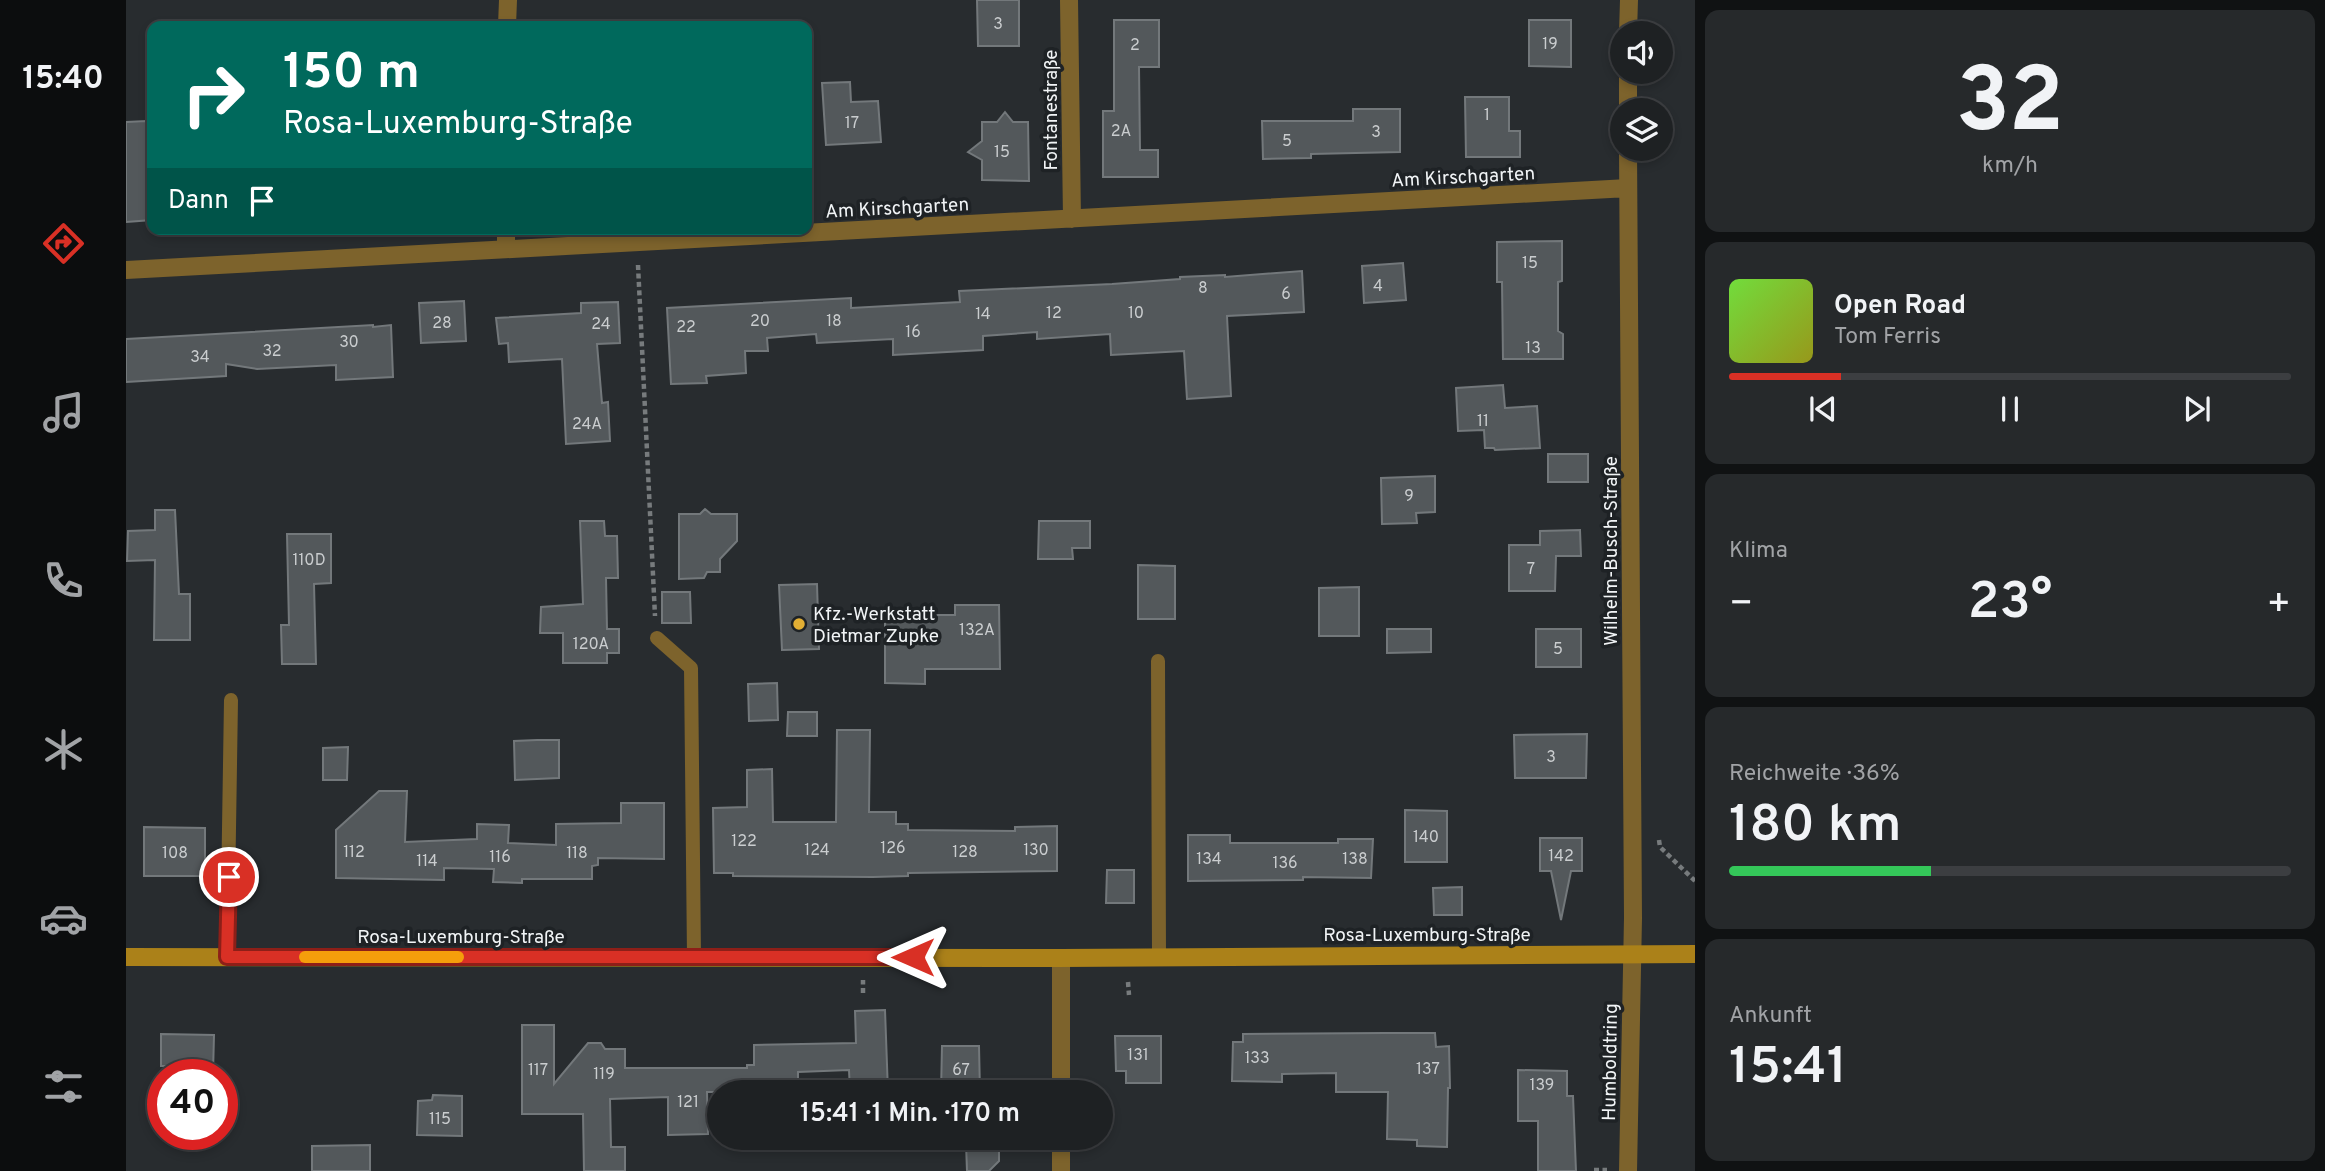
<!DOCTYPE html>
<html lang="de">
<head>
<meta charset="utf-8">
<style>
	:root { --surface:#1e2123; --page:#26292b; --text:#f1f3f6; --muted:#a1a3a6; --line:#3c3e41; --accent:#d93025 }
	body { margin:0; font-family:Overpass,sans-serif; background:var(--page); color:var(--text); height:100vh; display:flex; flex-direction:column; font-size:26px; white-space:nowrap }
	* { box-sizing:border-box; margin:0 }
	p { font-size:23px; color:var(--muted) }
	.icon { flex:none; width:38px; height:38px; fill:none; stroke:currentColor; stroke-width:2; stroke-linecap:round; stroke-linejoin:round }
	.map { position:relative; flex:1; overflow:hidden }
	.panel { display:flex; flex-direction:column; gap:10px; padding:10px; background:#101213; width:630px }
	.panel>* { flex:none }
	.guide { position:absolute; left:21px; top:21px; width:665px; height:214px; border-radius:14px; box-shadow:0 4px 10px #0003,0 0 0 2px var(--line); background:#00695c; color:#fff; overflow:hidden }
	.buttons { position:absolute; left:1484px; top:21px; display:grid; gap:14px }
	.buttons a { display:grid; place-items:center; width:63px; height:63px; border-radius:50%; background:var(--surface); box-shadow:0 4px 10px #0003,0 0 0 2px var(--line); font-size:35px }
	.speed { position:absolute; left:21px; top:1059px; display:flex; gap:14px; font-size:35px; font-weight:700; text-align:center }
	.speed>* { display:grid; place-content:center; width:91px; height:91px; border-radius:50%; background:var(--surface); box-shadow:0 4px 10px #0003,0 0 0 2px var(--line); line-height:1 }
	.speed .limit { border:10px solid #d22; background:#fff; color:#111 }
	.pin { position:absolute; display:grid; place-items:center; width:60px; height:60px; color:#fff; margin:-30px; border:4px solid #fff; border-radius:50%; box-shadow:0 2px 7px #0007 }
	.me { position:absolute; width:77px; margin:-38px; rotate:270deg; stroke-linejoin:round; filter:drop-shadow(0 0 5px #0008) }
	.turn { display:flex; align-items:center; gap:24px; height:147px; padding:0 21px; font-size:32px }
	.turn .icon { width:91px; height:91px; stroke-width:2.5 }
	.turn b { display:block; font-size:49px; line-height:60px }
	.then { display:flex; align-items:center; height:66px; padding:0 21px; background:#0003; gap:14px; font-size:26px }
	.big { font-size:52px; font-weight:600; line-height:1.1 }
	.panel .tile { flex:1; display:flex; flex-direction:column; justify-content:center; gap:10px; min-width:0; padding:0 24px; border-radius:14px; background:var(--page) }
	.panel .dial { align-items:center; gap:0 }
	.dial b { font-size:91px; line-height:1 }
	.song { display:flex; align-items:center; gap:21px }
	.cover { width:84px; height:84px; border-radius:10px; background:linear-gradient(135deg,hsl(100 70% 55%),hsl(60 70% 35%)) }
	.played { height:7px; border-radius:4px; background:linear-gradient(90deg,var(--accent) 20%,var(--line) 20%) }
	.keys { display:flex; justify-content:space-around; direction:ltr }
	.heat { display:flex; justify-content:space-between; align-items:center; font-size:38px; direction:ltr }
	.charge { height:10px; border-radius:5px; background:linear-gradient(90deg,#34c759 36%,var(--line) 0) }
	.trip { position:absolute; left:581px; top:1080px; width:406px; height:70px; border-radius:35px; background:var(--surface); box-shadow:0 4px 10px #0003,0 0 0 2px var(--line); font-weight:600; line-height:70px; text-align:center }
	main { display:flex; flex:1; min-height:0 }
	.menu { display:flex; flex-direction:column; width:126px; justify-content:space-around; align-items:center; background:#0c0d0e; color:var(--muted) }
	.menu .icon { width:49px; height:49px }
	.menu .active { color:var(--accent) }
	.menu b { font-size:32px; color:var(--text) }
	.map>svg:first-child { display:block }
</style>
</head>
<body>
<main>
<nav class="menu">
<b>15:40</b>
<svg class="icon active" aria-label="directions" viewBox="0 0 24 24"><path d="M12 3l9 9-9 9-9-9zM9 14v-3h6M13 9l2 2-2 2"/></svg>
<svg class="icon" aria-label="music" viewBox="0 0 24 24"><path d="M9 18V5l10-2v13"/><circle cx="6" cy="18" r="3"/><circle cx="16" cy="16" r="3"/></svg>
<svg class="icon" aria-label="phone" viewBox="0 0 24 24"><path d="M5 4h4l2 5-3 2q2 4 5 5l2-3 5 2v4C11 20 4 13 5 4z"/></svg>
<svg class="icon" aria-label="climate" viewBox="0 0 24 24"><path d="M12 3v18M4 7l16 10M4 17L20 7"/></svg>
<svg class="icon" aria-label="car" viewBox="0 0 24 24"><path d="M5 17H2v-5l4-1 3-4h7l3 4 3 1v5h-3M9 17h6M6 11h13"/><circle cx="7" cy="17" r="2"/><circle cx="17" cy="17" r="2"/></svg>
<svg class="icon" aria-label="filters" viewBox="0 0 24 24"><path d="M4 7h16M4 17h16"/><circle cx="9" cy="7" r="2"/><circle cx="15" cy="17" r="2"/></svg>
</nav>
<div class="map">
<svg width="1569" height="1171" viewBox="0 0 1569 1171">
	<rect width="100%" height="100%" fill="#282c2f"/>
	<path fill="#53585b" stroke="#73787b" stroke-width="2" d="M 851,0 L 893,0 L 893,46 L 852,46 Z
		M 988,20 L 1033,20 L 1033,67 L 1013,67 L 1014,150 L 1032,150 L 1032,177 L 977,177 L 977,111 L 988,111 Z
		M 1403,20 L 1445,20 L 1445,67 L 1403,66 Z
		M 724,82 L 725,102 L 752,101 L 755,142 L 700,145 L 696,83 Z
		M 1339,97 L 1383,97 L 1383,131 L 1394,131 L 1394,157 L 1340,157 Z
		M 1227,109 L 1274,109 L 1274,152 L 1185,154 L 1185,158 L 1137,159 L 1136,121 L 1227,121 Z
		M 879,112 L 887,122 L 902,122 L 903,181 L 856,180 L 856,160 L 842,152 L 856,141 L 856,122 L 871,122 Z
		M 20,121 L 26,220 L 0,222 L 0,122 Z
		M 1436,241 L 1436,281 L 1432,282 L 1432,331 L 1437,334 L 1437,359 L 1377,359 L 1376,282 L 1371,282 L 1371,242 Z
		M 1277,263 L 1280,300 L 1238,303 L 1236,266 Z
		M 1176,271 L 1178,312 L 1101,316 L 1105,396 L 1061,399 L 1058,351 L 985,355 L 984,334 L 911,339 L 911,332 L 857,336 L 857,350 L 767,355 L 767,339 L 691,343 L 690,334 L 641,338 L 642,351 L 619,351 L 620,373 L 580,376 L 581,383 L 545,384 L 541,308 L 725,298 L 725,308 L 834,302 L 833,291 L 986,284 L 1054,279 L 1054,277 L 1099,275 L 1099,277 Z
		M 338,301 L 340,341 L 295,343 L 293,303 Z
		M 492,302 L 494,343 L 471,344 L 476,403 L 482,402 L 484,441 L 440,444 L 436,359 L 383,362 L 382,343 L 373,344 L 370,318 L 455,313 L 455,303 Z
		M 247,325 L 247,327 L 265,325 L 267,377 L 210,380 L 210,365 L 131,369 L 100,364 L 100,376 L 0,382 L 0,339 Z
		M 1377,385 L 1379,408 L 1411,406 L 1414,448 L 1369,450 L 1368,448 L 1359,448 L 1358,430 L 1332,431 L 1330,388 Z
		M 1422,454 L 1462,454 L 1462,482 L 1422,482 Z
		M 1309,476 L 1309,512 L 1290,513 L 1291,523 L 1256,524 L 1255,478 Z
		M 579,509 L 585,514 L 611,514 L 611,541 L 594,559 L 594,572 L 581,572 L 578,578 L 553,579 L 553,514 L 574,514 Z
		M 29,510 L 49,510 L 53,594 L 64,594 L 64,640 L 28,640 L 29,560 L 1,561 L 2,531 L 29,530 Z
		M 454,521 L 478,521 L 479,536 L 491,536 L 492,578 L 480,578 L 481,629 L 493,629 L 493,653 L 481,653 L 481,663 L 437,663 L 437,633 L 414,633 L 415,607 L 457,604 Z
		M 913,521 L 964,521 L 964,548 L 946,548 L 947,559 L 912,559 Z
		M 1454,530 L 1455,556 L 1430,556 L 1429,591 L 1383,591 L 1383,545 L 1414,545 L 1414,531 Z
		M 161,534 L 205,534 L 205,583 L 188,584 L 190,664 L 156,664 L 155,625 L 163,625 Z
		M 1012,565 L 1049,566 L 1049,619 L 1012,619 Z
		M 691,584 L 693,649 L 656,650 L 653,585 Z
		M 1233,587 L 1233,636 L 1193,636 L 1193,588 Z
		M 536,592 L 564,592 L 565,623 L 536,623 Z
		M 829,605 L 873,605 L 874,669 L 799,669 L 799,684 L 759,683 L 759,615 L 829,615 Z
		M 1261,629 L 1305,629 L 1305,652 L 1261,653 Z
		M 1410,629 L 1455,629 L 1455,667 L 1410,667 Z
		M 651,683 L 652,720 L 623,721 L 622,684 Z
		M 662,712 L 691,712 L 691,736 L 661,736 Z
		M 711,730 L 744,730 L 743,812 L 770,812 L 770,824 L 782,824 L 782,830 L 889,831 L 889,827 L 931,826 L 931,871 L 782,873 L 782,876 L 747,877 L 607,876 L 607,873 L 588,873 L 587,808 L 621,807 L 621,770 L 646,769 L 647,822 L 710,822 Z
		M 1461,734 L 1460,778 L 1389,778 L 1388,735 Z
		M 411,740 L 433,740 L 433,778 L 389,780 L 388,741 Z
		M 222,747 L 221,780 L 197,780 L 197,748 Z
		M 253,791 L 281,791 L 279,842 L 351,839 L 351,824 L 383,825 L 382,843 L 430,845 L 430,824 L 495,823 L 495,803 L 538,803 L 538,859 L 472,858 L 472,865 L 466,866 L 466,879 L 396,879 L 396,883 L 367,882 L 368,869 L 318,868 L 318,880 L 210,878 L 210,830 Z
		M 1279,810 L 1321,811 L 1321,862 L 1279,862 Z
		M 18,827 L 79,828 L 79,876 L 18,876 Z
		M 1062,835 L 1104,835 L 1104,843 L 1212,843 L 1212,839 L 1247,839 L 1245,878 L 1177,877 L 1177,880 L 1062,881 Z
		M 1414,838 L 1456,838 L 1456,871 L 1445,871 L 1435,920 L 1425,871 L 1414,871 Z
		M 981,870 L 1008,870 L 1008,903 L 980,903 Z
		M 1336,887 L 1336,915 L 1308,915 L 1307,888 Z
		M 759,1010 L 762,1092 L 724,1092 L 723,1070 L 672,1072 L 672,1092 L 581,1092 L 582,1134 L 542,1135 L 542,1097 L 484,1099 L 485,1147 L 499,1147 L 499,1171 L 458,1171 L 457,1114 L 396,1114 L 396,1025 L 428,1025 L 428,1084 L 462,1043 L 475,1043 L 479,1049 L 499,1049 L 499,1068 L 621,1068 L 621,1065 L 628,1065 L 628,1045 L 730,1043 L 729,1011 Z
		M 1259,1033 L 1309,1033 L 1310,1047 L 1323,1046 L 1324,1088 L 1322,1088 L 1321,1147 L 1291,1146 L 1291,1140 L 1261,1139 L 1262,1092 L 1210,1092 L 1210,1073 L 1156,1074 L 1156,1082 L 1106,1081 L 1107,1042 L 1117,1042 L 1117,1034 Z
		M 35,1034 L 88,1035 L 87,1074 L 47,1074 L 47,1066 L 35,1066 Z
		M 989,1036 L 1035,1036 L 1035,1083 L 1000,1083 L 1000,1071 L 990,1071 Z
		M 816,1046 L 853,1046 L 854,1092 L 815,1092 Z
		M 1392,1070 L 1441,1071 L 1441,1096 L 1447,1096 L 1450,1171 L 1412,1171 L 1412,1121 L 1392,1121 Z
		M 307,1095 L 336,1096 L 336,1136 L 291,1135 L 292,1101 L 306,1100 Z
		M 840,1144 L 865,1144 L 873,1151 L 873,1161 L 863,1171 L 841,1171 Z
		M 244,1145 L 244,1171 L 186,1171 L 186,1146 Z"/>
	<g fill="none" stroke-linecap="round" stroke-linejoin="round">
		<path stroke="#777b7d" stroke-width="4.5" stroke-dasharray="5 3.5" stroke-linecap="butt" d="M 512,265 L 529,616
			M 1533,840 L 1534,847 L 1569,881
			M 1002,982 L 1003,995
			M 737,993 L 737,980
			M 1468,1170 L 1481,1170"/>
		<path stroke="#7d632c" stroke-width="14" d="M 531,638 L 565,668 L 568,956
			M 1032,661 L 1033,956
			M 101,957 L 105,700"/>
		<path stroke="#7d632c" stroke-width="18" d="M 943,0 L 946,219
			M 381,26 L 382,0
			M 1502,33 L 1503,0
			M 1502,110 L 1502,72
			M 1502,149 L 1507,918 L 1502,1171
			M 380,249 L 380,229
			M 0,270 L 1502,188
			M 935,958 L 935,1092
			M 935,1138 L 935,1171"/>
		<path stroke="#ab8119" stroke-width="18" d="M 0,957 L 935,958 L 1569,954"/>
	</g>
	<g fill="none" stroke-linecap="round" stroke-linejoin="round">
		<g stroke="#8d1f18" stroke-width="18">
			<path id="route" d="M 103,877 L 101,957 L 787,957"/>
		</g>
		<use href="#route" stroke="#d93025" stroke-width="12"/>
		<path stroke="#f59e0b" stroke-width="12" d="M 179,957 L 332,957"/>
	</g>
	<circle fill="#e2af34" stroke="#1e2225" stroke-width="2.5" cx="673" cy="624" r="7"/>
	<g text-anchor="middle" stroke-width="7" stroke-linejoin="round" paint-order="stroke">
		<g font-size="16" fill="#cacdcf">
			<text x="872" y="29">3</text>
			<text x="1424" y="49">19</text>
			<text x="1009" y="50">2</text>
			<text x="1361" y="120">1</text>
			<text x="726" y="128">17</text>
			<text x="995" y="136">2A</text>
			<text x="1250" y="137">3</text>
			<text x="1161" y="146">5</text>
			<text x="876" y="157">15</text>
			<text x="1404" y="268">15</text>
			<text x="1252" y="291">4</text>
			<text x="1077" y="293">8</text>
			<text x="1160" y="299">6</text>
			<text x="928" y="318">12</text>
			<text x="1010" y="318">10</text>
			<text x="857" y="319">14</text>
			<text x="634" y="326">20</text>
			<text x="708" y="326">18</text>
			<text x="316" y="328">28</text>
			<text x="475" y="329">24</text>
			<text x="560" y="332">22</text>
			<text x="787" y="337">16</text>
			<text x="223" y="347">30</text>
			<text x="1407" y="353">13</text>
			<text x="146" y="356">32</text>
			<text x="74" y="362">34</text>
			<text x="1357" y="426">11</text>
			<text x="461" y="429">24A</text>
			<text x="1283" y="501">9</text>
			<text x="183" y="565">110D</text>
			<text x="1405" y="574">7</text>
			<text x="851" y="635">132A</text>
			<text x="465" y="649">120A</text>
			<text x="1432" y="654">5</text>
			<text x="1425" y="762">3</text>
			<text x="1300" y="842">140</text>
			<text x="618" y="846">122</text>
			<text x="767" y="853">126</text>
			<text x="691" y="855">124</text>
			<text x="910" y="855">130</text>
			<text x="228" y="857">112</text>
			<text x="839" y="857">128</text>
			<text x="49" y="858">108</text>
			<text x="451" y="858">118</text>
			<text x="1435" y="861">142</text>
			<text x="374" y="862">116</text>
			<text x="1083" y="864">134</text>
			<text x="1229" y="864">138</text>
			<text x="301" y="866">114</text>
			<text x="1159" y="868">136</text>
			<text x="1012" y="1060">131</text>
			<text x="1131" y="1063">133</text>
			<text x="1302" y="1074">137</text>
			<text x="412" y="1075">117</text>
			<text x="835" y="1075">67</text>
			<text x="478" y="1079">119</text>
			<text x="1416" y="1090">139</text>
			<text x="562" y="1107">121</text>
			<text x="314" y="1124">115</text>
		</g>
		<g font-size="19" fill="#f1f4f6" stroke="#1e2225">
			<text transform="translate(924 110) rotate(-90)" y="7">Fontanestraße</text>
			<text transform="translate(1337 176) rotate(-3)" y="7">Am Kirschgarten</text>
			<text transform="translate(771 207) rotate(-3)" y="7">Am Kirschgarten</text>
			<text transform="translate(1484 551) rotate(-90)" y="7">Wilhelm-Busch-Straße</text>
			<text x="1301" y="941">Rosa-Luxemburg-Straße</text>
			<text x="335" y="943">Rosa-Luxemburg-Straße</text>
			<text transform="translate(1483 1062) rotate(-89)" y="7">Humboldtring</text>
		</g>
		<g font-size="19" fill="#f1f4f6" stroke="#1e2225" text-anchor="start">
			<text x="687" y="620">Kfz.-Werkstatt<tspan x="687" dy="22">Dietmar Zupke</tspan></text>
		</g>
	</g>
</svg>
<div class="buttons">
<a><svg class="icon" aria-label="sound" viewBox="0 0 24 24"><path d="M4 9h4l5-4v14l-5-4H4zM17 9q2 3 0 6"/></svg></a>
<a><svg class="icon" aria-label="layers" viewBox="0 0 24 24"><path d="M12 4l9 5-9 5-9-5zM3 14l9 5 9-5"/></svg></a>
</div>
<div class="speed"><div class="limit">40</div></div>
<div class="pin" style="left:103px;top:877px;background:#d93025"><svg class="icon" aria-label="arrive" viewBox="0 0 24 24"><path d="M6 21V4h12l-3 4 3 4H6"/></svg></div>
<svg class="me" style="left:787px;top:957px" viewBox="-20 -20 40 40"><path d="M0-17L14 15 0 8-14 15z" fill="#d93025" stroke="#fff" stroke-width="4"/></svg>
<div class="trip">15:41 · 1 Min. · 170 m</div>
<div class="guide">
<div class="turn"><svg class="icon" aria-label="right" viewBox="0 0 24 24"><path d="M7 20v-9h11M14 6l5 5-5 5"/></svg><div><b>150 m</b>Rosa-Luxemburg-Straße</div></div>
<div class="then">Dann<svg class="icon" aria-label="arrive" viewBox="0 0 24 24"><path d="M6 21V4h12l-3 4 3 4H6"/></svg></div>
</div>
</div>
<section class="panel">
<div class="tile dial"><b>32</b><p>km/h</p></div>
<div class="tile">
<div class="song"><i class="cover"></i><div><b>Open Road</b><p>Tom Ferris</p></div></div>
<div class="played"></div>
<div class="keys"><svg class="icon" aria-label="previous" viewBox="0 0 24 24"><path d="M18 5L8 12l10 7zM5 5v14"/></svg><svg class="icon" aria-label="pause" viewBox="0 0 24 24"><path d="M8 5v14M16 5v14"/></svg><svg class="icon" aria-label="next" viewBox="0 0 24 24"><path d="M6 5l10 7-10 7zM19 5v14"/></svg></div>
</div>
<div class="tile"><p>Klima</p>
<div class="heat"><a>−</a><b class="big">23°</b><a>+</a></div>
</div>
<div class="tile"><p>Reichweite · 36%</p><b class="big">180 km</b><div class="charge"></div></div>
<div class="tile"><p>Ankunft</p><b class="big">15:41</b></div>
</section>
</main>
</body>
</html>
